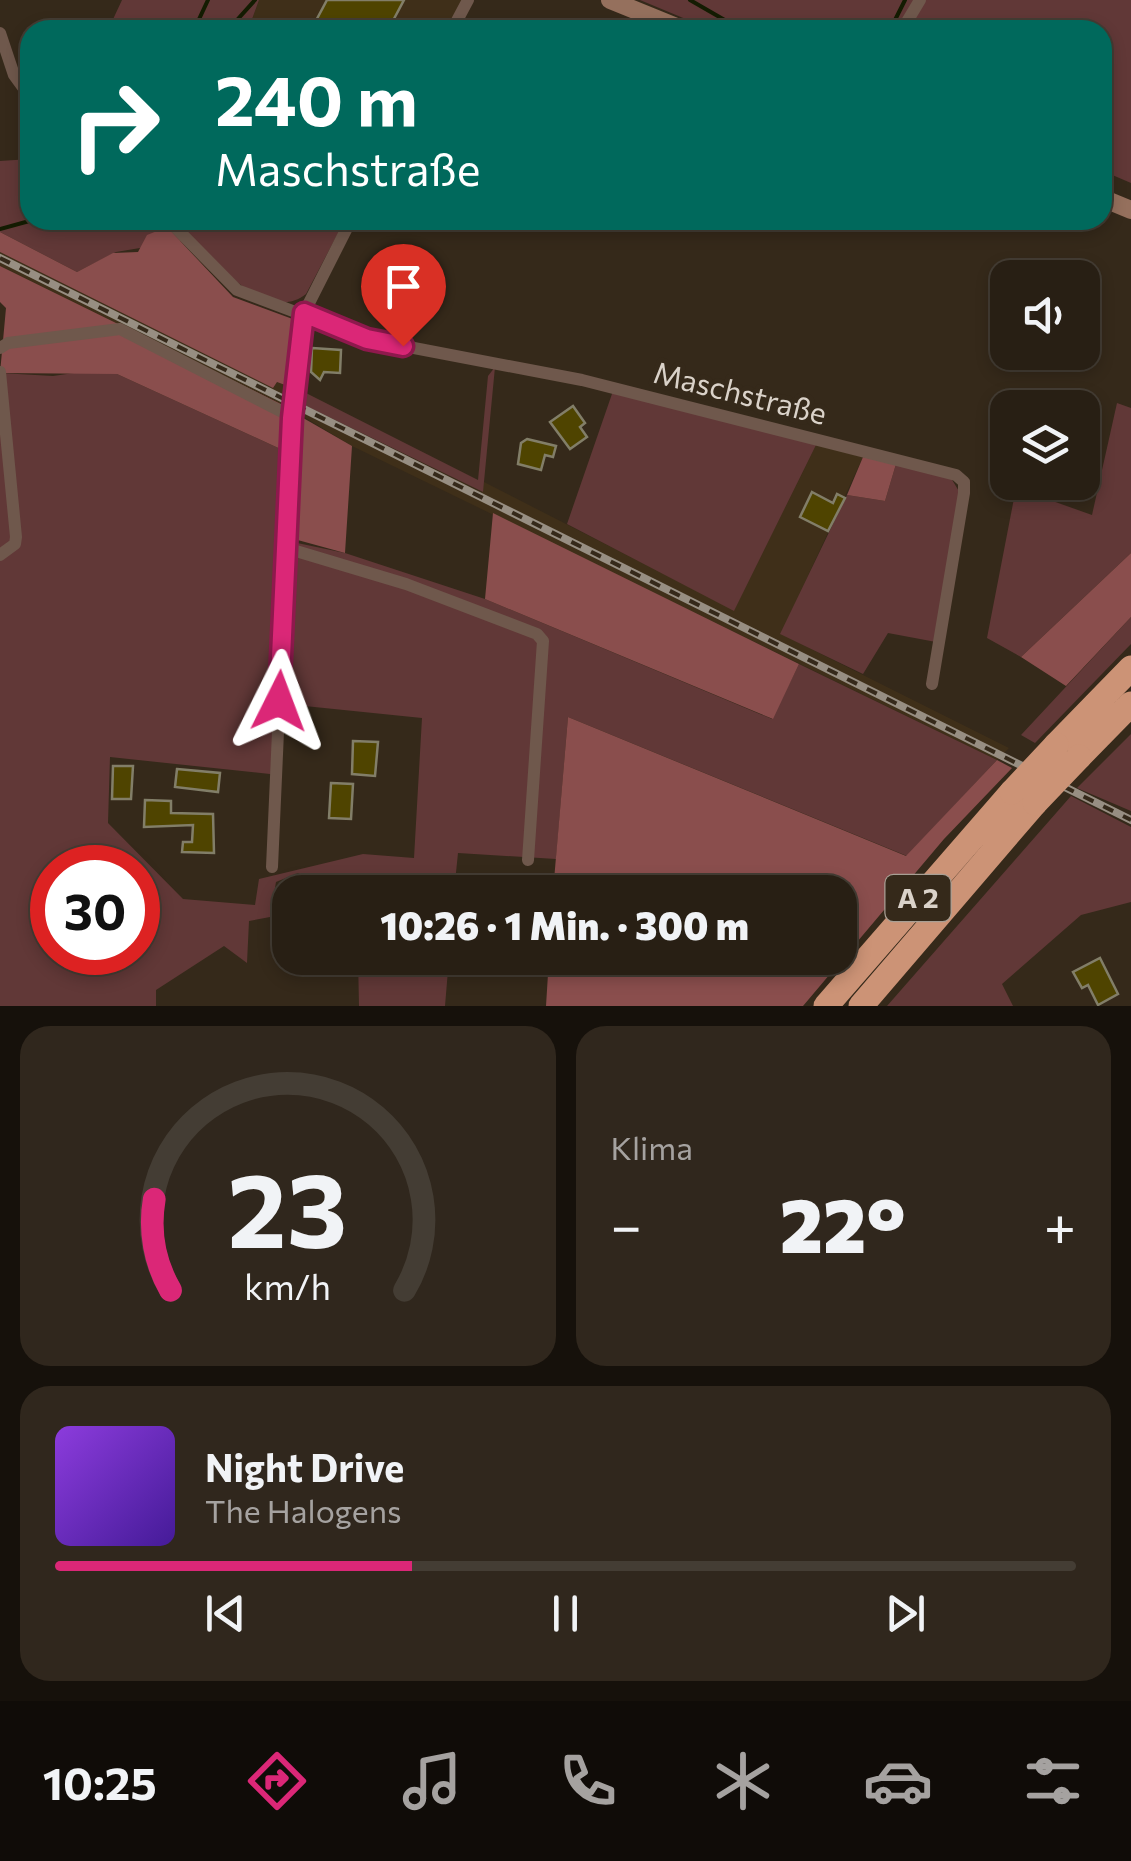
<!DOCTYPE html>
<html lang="de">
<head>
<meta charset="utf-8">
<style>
	:root { --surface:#281f14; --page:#30271d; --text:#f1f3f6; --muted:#a5a2a0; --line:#443d34; --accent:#db2777 }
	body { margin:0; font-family:Commissioner,sans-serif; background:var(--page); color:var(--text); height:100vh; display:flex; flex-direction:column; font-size:38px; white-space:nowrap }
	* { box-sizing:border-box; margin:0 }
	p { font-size:32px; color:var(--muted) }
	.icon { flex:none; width:55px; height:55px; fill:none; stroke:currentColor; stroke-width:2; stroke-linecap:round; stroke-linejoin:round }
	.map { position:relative; height:1006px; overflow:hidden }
	.side { display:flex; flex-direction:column; gap:20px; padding:20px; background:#16110b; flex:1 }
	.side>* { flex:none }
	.guide { position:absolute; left:20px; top:20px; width:1092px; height:210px; border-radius:30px; box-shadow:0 5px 15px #0003,0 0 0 2px var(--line); background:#00695c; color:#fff; overflow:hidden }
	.fabs { position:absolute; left:990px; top:260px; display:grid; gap:20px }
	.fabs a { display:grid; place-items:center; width:110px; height:110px; border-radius:20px; background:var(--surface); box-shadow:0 5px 15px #0003,0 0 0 2px var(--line); font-size:50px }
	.speed { position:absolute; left:30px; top:845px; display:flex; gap:20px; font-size:50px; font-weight:700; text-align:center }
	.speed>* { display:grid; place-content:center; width:130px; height:130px; border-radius:50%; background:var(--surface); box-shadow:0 5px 15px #0003,0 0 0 2px var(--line); line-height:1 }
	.speed .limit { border:15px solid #d22; background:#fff; color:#111 }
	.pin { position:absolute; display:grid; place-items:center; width:85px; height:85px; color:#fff; margin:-102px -42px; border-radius:50% 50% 50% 0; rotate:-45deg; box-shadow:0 0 10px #0007 }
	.pin .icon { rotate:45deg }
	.me { position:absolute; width:110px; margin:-55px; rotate:3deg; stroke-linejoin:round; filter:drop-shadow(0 0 8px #0008) }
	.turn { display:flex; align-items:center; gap:35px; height:210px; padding:0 30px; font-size:45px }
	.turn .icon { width:130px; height:130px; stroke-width:2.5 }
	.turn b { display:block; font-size:70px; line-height:85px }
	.big { font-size:75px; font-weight:800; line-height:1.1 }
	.side .card { flex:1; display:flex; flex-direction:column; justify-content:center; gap:15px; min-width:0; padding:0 35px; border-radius:30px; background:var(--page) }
	.side .dial { align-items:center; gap:0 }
	.dial svg { height:260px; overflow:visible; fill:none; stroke:var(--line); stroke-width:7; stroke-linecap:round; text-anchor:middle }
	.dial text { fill:var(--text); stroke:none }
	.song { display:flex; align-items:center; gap:30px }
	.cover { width:120px; height:120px; border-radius:15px; background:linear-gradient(135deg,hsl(270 70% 55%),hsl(260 70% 35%)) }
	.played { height:10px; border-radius:5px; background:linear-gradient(90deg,var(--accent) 35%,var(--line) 35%) }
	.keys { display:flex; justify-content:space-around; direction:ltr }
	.heat { display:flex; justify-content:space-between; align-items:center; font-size:55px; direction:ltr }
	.side .tiles { flex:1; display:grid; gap:20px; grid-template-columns:1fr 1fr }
	.card:last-child { grid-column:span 2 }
	.trip { position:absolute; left:272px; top:875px; width:585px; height:100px; border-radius:30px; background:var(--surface); box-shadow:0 5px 15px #0003,0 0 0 2px var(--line); font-weight:800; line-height:100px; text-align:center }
	.tab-bar { display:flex; height:160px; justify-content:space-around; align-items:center; background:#100c08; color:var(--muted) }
	.tab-bar .icon { width:70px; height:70px }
	.tab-bar .selected { color:var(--accent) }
	.tab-bar b { font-size:45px; color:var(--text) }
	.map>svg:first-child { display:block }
</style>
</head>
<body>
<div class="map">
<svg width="1131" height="1006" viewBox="0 0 1131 1006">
	<rect width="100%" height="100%" fill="#35291a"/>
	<path fill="#3f2f19" d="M 259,0 L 465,0 L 448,30 L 248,30 Z
		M 0,252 L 273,388 L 277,382 L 293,388 L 292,399 L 482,492 L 484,482 L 734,610 L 816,445 L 863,457 L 781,634 L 1009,748 L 997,760 L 352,446 L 289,408 L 0,266 Z"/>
	<path fill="#613837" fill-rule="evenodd" d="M 122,0 L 259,0 L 248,30 L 108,30 Z
		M 640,0 L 1131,0 L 1131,183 L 1103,171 L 1102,30 L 712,30 Z
		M 30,159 L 30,220 L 345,220 L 306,294 C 269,324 216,265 194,239 L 116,252 L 77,272 L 0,232 L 0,161 Z
		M 495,367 L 483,492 L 298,402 L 302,391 L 478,480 L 488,376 Z
		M 88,371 L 117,374 L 287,452 L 283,540 L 345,553 L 485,599 L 772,719 L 799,664 L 997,760 L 907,856 L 568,717 L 556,859 L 458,853 L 454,892 L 327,892 L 298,873 L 276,882 L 270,917 L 249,921 L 247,963 L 224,946 L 156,990 L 156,1006 L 0,1006 L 0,373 L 53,376 ZM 285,704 L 422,718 L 414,858 L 363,854 L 259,879 L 255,905 L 183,899 L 108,823 L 110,757 L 279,775 ZM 52,868 L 138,868 L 138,952 L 52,952 Z
		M 613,391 L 816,445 L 734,611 L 567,524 Z
		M 1117,403 L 1131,408 L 1131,553 L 1021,657 L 987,638 L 1016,488 L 1092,515 Z
		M 896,464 L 951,478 L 960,493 L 936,642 L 888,633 L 863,674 L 780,634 L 847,495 L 885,501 Z
		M 1131,617 L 1131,644 L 1035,743 L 1021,735 Z
		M 1131,734 L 1131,811 L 1077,788 Z
		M 1071,796 L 1131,827 L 1131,902 L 1081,915 L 1002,984 L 1013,1006 L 887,1006 Z
		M 358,958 L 449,958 L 445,1006 L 359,1006 Z"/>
	<path fill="#8a4e4d" d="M 167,227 L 233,297 L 298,321 L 293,388 L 277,382 L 273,388 L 0,252 L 0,232 L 77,272 L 113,253 L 138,252 L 147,235 Z
		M 0,266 L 289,408 L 287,452 L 117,374 L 0,373 L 6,308 L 0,302 Z
		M 298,415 L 352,446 L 345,553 L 294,539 Z
		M 863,457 L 896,464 L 885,501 L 847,495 Z
		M 493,513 L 799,664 L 773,719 L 485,599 Z
		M 1131,553 L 1131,617 L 1066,686 L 1021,657 Z
		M 568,717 L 906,856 L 997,760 L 1012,768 L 944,839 L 803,1006 L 546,1006 L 549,958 L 840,958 L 840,892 L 553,892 Z"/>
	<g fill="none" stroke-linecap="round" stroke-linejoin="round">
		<path stroke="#141c02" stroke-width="4" d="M 690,0 L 742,30
			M 194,30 L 208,0
			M 228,30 L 255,0
			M 890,30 L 905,0
			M 0,229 L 33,220"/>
	</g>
	<path fill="#4f4400" stroke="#827e68" stroke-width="2.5" d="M 327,0 L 404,0 L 388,30 L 311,30 Z
		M 312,348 L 341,350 L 340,373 L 324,372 L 320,380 L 311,372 Z
		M 573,406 L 585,423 L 580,427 L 587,437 L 570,449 L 550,422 Z
		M 527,439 L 556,446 L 553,457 L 545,455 L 541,470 L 518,464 L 521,443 Z
		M 812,492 L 833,503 L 837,494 L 845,498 L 828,531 L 800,517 Z
		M 353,741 L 378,742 L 375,776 L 352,774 Z
		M 113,766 L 133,766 L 131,799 L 112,799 Z
		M 177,769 L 220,773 L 218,792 L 175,787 Z
		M 331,783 L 353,784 L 351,819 L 329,818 Z
		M 145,800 L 171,801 L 171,813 L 213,814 L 214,853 L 182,852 L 183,842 L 192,842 L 193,825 L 144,827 Z
		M 1100,958 L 1118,994 L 1098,1005 L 1088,985 L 1082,988 L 1073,972 Z"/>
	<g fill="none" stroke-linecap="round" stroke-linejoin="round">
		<path stroke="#6f584c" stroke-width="12" d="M 452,30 L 468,0
			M 902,30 L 920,0
			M 0,33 L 14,75 L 30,97
			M 168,220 L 237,290 L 367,339 L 582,380 L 956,475 L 964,482 L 964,493 L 932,684
			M 0,348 L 8,343 L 120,329 L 292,417
			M 0,372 L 16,537 L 15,544 L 0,555
			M 286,548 L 406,584 L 537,634 L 543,641 L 528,860
			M 272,867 L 292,417 L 304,313 L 351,220"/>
		<path stroke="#95705d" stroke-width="18" d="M 610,0 L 684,30
			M 1102,198 L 1131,210"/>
		<path stroke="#cc9376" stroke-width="25" d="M 1056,745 L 1131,668
			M 1079,757 L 1131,704
			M 826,1006 L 1012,792
			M 861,1006 L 1035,803"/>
		<g stroke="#978e82" stroke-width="8">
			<path id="rail" d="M 0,258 L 1131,820"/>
		</g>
		<use href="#rail" stroke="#35291a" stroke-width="4" stroke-dasharray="11" stroke-linecap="butt"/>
		<path stroke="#cc9376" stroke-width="25" d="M 1012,792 L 1056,745
			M 1035,803 L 1079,757"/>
	</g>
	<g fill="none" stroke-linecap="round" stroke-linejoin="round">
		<g stroke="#8e194d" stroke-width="25">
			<path id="route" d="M 279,701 L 292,418 L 304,313 L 367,339 L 403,346"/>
		</g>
		<use href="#route" stroke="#db2777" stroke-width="18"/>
	</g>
	<g text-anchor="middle" stroke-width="10" stroke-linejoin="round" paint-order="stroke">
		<rect fill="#35291a" stroke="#a89f94" stroke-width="2.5" x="885.5" y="875" width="65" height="46" rx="8"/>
		<g font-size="28" font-weight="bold" fill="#dad2c9">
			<text x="918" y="908">A 2</text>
		</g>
		<g font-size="30" fill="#dad2c9" stroke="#35291a">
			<text transform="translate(740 394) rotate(14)" y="10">Maschstraße</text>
		</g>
	</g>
</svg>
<div class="fabs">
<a><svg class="icon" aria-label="sound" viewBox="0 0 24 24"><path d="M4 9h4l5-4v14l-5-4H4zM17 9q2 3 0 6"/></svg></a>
<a><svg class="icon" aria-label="layers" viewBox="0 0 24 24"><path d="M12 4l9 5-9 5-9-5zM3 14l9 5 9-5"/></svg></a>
</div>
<div class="speed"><div class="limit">30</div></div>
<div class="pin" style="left:403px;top:346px;background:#d93025"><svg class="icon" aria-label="arrive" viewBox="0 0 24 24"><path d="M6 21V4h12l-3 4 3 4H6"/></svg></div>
<svg class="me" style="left:279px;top:701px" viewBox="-20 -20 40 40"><path d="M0-17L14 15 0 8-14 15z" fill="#db2777" stroke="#fff" stroke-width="4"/></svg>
<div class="trip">10:26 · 1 Min. · 300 m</div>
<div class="guide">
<div class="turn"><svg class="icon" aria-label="right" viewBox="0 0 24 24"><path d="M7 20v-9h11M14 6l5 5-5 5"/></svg><div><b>240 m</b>Maschstraße</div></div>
</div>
</div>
<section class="side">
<div class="tiles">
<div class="card dial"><svg viewBox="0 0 100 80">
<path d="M14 69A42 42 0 1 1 86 69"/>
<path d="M14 69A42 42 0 0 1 9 41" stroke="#db2777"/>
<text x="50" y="56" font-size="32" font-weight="700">23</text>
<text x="50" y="72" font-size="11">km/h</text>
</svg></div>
<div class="card"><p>Klima</p>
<div class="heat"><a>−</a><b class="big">22°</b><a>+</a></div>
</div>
<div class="card">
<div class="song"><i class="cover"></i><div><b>Night Drive</b><p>The Halogens</p></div></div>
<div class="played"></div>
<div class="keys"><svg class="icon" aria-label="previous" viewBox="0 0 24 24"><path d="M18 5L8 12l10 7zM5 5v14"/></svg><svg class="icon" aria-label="pause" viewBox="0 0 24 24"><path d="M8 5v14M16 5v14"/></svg><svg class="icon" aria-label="next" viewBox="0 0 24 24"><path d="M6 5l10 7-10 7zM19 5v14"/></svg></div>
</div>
</div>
</section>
<nav class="tab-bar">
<b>10:25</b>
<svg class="icon selected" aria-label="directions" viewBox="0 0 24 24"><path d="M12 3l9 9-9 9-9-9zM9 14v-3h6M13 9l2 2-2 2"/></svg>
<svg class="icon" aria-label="music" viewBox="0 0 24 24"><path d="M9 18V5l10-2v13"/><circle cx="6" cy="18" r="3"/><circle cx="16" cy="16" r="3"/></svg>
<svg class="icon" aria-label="phone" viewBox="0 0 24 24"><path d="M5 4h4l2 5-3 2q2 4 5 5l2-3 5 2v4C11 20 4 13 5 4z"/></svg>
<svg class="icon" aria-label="climate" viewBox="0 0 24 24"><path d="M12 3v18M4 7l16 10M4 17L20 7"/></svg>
<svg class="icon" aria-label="car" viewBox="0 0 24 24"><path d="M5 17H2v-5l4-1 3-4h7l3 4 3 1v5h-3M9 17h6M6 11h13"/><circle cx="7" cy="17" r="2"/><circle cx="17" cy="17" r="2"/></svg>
<svg class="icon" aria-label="filters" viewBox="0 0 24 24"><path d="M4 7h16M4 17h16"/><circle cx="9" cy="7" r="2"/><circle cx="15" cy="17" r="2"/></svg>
</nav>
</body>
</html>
